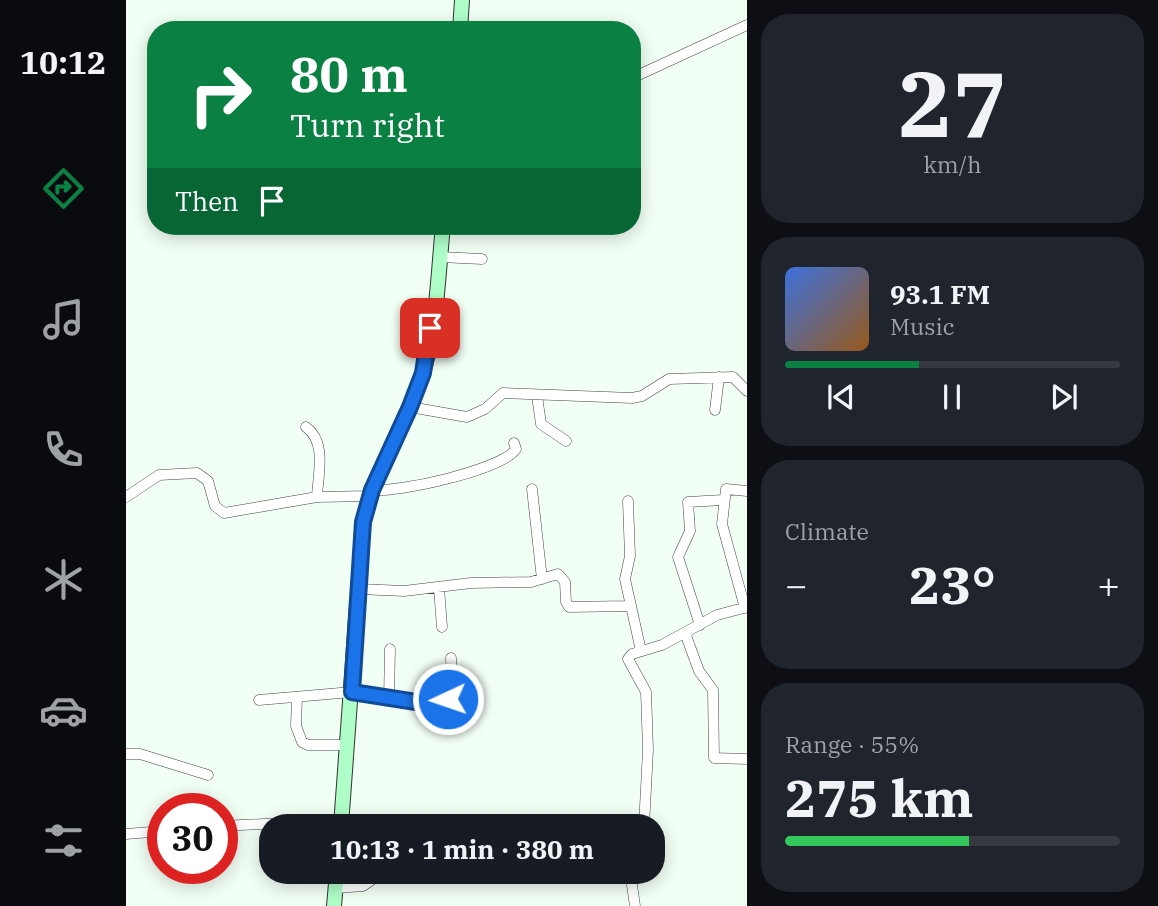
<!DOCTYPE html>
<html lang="en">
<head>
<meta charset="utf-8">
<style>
	:root { --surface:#171b24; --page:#20242c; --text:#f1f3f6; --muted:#9ea1a6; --line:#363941; --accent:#0b8043 }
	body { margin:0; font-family:"IBM Plex Serif",serif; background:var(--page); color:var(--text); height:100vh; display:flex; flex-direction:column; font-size:26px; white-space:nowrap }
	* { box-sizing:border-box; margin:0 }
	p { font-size:23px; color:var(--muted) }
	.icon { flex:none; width:38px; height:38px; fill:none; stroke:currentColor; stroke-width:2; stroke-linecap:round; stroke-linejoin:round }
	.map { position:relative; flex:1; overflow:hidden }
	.panel { display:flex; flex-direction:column; gap:14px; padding:14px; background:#0d0f14; width:411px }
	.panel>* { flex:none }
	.banner { position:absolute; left:21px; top:21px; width:494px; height:214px; border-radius:28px; box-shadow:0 4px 18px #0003; background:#0b8043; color:#fff; overflow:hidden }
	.speed { position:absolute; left:21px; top:793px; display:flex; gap:14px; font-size:35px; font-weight:700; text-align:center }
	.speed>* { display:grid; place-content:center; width:91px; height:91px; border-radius:50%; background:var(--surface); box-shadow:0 4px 18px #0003; line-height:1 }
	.speed .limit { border:10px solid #d22; background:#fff; color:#111 }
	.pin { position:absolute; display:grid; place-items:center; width:60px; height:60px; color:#fff; margin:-30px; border-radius:14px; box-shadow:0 4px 10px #0006 }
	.me { position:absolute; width:77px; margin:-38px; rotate:267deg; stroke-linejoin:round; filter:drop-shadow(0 0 5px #0008) }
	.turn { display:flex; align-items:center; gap:24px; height:147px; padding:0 28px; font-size:32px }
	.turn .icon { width:91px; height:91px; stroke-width:2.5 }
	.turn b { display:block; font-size:49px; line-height:60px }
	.then { display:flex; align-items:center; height:66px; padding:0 28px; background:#0003; gap:14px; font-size:26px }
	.big { font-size:52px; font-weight:700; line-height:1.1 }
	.panel .card { flex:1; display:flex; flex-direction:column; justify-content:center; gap:10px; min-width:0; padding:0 24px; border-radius:28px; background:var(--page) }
	.panel .dial { align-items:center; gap:0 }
	.dial b { font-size:91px; line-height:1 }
	.song { display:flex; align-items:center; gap:21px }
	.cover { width:84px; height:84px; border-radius:10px; background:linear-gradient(135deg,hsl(220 70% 55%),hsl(30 70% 35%)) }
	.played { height:7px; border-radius:4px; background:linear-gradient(90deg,var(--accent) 40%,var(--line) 40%) }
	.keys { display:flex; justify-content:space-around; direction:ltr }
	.heat { display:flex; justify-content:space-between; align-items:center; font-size:38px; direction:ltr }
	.charge { height:10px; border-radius:5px; background:linear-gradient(90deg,#34c759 55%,var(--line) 0) }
	.trip { position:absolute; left:133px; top:814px; width:406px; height:70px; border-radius:28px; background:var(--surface); box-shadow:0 4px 18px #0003; font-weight:700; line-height:70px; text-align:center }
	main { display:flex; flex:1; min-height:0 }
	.menu { display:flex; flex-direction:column; width:126px; justify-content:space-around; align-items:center; background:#090b0e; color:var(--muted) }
	.menu .icon { width:49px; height:49px }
	.menu .selected { color:var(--accent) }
	.menu b { font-size:32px; color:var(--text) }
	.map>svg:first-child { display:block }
</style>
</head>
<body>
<main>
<nav class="menu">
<b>10:12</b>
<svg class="icon selected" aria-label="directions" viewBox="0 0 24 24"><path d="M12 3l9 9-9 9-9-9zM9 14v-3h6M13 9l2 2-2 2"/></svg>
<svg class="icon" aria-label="music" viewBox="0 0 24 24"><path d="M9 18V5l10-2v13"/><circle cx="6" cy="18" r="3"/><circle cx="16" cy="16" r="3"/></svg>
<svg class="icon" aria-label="phone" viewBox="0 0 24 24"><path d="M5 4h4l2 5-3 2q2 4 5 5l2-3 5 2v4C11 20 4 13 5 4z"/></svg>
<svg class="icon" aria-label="climate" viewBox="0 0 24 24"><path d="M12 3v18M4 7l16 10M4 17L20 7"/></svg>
<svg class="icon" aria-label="car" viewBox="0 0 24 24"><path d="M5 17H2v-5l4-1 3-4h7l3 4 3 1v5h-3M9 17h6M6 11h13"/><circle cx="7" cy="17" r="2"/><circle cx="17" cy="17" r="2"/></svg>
<svg class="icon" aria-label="filters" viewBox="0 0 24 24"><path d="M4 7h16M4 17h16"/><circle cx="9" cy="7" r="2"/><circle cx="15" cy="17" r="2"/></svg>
</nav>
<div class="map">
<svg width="621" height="906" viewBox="0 0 621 906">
	<rect width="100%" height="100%" fill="#f2fff5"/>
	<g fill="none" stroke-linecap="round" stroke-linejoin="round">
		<g stroke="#434343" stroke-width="11">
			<path id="street" d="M 506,78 L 621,25
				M 314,257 L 356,259
				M 411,396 L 415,424 L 440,441
				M 284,407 L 341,417 L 359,409 L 377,393 L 506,398 L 516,396 L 543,379 L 607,377 L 621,391
				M 589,410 L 593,377
				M 180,427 C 201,442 192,474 191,497
				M 406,489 L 416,579
				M 246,490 C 271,493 376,470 390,449 L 388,443
				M 0,497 L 33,475 L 71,473 L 82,481 L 89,506 L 98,513 L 191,497 L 243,496
				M 502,501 L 504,556 L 499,579 L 515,651
				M 313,588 L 316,627
				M 233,589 L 278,591 L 345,583 L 405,582 L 432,574 L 439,582 L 440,602 L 443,607 L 502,606
				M 619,608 L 596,524 L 600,489 L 621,491
				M 574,625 L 552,557 L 564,531 L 562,502 L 597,500
				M 559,633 L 573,671 L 587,690 L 588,758 L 621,759
				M 171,697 L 170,726 L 176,742 L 182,745 L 222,745
				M 263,698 L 264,649
				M 133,700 L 226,692 L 296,702 L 322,699 L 327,695 L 325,658
				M 0,754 L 14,754 L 82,775
				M 96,826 L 215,820
				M 518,826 L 522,750 L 520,692 L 502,659 L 506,654 L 536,645 L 591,615 L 621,607
				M 0,834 L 37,831
				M 210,888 L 237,886 L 257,872
				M 509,906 L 506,885 L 511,872"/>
		</g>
		<g stroke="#323232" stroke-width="16">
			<path id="secondary" d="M 334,30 L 336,0
				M 215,826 L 237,522 C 250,470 279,426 296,376 C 311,330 312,274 317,226
				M 208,906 L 211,872"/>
		</g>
		<use href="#street" stroke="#fff" stroke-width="10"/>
		<use href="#secondary" stroke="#affec8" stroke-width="14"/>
	</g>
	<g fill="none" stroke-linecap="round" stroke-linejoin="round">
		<g stroke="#114b97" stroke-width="18">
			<path id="route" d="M 304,328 L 297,373 L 284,407 L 246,490 L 237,522 L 226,692 L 290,702 L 322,699"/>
		</g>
		<use href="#route" stroke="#1a73e8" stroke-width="12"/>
	</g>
</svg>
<div class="speed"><div class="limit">30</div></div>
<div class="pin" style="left:304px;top:328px;background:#d93025"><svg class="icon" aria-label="arrive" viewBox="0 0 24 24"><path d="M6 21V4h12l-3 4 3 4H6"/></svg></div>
<svg class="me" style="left:322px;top:699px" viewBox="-20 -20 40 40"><circle r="17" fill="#1a73e8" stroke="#fff" stroke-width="3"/><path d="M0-11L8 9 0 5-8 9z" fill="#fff"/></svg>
<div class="trip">10:13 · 1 min · 380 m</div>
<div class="banner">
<div class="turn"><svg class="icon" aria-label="right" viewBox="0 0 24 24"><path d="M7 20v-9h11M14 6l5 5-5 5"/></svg><div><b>80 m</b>Turn right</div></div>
<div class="then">Then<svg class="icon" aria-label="arrive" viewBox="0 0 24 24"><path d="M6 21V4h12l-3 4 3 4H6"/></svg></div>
</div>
</div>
<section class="panel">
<div class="card dial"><b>27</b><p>km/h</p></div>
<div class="card">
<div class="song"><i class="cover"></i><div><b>93.1 FM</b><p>Music</p></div></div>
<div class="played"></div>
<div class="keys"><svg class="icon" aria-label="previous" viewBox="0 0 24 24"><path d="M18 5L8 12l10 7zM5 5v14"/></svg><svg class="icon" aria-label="pause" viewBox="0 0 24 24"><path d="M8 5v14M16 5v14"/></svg><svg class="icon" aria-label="next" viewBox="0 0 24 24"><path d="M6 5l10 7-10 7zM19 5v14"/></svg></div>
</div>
<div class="card"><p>Climate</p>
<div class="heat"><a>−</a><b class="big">23°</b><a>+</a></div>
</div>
<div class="card"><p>Range · 55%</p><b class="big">275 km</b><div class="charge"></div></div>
</section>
</main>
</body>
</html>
